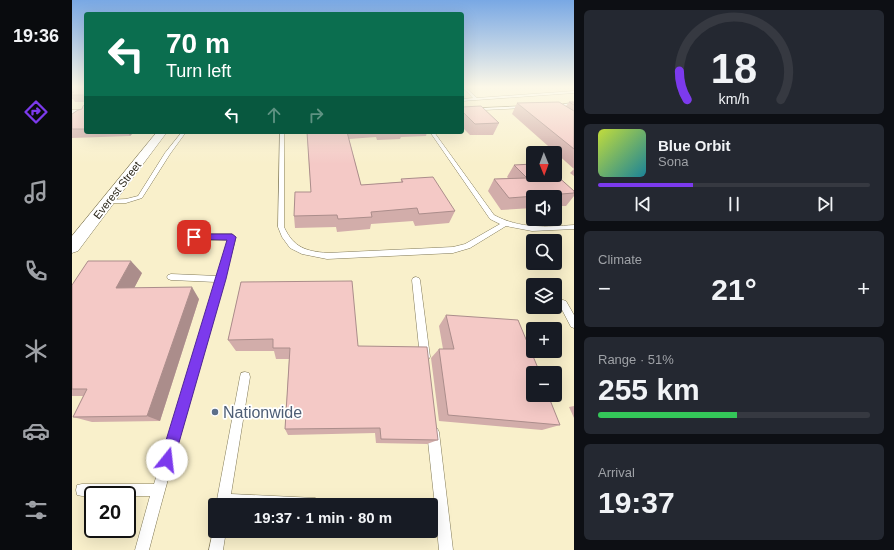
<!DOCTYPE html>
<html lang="en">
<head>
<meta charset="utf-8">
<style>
	:root { --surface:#171b24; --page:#242831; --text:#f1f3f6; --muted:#9ea1a6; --line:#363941; --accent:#7c3aed }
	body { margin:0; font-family:Helvetica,sans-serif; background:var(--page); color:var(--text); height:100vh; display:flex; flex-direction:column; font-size:15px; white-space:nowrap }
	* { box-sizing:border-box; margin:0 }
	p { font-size:13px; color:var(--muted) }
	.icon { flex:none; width:22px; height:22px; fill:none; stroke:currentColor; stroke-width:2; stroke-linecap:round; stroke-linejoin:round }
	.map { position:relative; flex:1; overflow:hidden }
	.sheet { display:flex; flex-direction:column; gap:10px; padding:10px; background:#0d0f14; width:320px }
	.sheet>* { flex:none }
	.top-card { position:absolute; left:12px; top:12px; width:380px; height:122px; border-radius:4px; box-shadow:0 4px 16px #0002; background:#0b6e4f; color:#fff; overflow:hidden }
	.needle { width:26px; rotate:179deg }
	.fabs { position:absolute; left:454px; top:146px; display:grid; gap:8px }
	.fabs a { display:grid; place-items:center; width:36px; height:36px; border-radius:4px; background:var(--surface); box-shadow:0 4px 16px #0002; font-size:20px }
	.speed { position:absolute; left:12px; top:486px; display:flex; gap:8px; font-size:20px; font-weight:700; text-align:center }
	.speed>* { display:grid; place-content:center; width:52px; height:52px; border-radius:50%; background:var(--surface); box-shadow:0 4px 16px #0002; line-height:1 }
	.speed .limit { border:2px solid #111; border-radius:6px; background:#fff; color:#111 }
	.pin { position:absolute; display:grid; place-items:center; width:34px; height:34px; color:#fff; margin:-17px; border-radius:8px; box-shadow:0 2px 6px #0006 }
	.me { position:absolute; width:44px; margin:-22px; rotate:16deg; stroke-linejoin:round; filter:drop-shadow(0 0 3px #0008) }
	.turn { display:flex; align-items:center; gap:14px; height:84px; padding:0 16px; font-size:18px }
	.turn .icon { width:52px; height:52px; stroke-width:2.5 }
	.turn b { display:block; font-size:28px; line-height:34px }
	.lanes { display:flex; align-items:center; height:38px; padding:0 16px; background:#0003; justify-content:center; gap:20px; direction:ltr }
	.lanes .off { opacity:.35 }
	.big { font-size:30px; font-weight:600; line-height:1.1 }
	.sheet .tile { flex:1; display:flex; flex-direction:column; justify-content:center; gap:6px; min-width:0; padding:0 14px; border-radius:6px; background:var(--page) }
	.sheet .dial { align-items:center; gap:0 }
	.dial svg { height:104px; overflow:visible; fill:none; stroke:var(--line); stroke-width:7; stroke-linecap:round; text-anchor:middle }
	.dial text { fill:var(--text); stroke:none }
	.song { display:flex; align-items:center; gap:12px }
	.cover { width:48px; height:48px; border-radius:6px; background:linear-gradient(135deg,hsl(70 70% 55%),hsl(190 70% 35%)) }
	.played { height:4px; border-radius:2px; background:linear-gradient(90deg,var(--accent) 35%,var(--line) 35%) }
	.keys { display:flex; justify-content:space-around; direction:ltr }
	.heat { display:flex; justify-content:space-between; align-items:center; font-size:22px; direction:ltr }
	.charge { height:6px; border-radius:3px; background:linear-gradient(90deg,#34c759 51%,var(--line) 0) }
	.trip { position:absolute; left:136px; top:498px; width:230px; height:40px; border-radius:4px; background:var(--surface); box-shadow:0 4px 16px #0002; font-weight:600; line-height:40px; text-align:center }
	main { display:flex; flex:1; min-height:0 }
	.tab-bar { display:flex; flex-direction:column; width:72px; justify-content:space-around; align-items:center; background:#090b0e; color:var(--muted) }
	.tab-bar .icon { width:28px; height:28px }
	.tab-bar .selected { color:var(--accent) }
	.tab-bar b { font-size:18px; color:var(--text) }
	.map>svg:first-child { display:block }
</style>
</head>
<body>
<main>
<nav class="tab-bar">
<b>19:36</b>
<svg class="icon selected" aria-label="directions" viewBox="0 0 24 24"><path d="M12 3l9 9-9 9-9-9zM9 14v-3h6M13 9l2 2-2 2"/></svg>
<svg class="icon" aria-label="music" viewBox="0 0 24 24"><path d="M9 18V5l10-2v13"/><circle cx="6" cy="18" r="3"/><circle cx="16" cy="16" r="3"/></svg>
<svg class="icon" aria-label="phone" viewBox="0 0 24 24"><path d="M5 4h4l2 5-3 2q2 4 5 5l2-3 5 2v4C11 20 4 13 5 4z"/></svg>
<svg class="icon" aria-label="climate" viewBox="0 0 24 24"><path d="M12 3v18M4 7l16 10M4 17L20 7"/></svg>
<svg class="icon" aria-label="car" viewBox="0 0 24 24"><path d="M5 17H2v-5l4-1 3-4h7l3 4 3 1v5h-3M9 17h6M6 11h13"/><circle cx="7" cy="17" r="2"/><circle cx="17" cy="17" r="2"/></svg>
<svg class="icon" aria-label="filters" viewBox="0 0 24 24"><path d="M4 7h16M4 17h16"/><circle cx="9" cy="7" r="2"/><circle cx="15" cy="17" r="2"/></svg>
</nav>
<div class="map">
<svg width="502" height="550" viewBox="0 0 502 550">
	<rect width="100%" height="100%" fill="#f9f0cb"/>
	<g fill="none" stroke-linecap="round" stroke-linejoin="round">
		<g stroke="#827a58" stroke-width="1">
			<path id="lane" d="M 390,87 L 393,87 L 405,98 L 502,91 L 502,93 L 390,101 L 390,99 L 401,98 Z
				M 502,103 L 502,105 L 493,106 L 482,110 L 480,109 L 491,104 Z
				M 454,106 L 455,107 L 453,108 L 390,111 L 390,109 Z
				M 110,132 L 114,132 L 98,154 L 70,198 L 54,203 L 33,203 L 32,202 L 35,200 L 54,199 L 66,196 L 93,153 Z
				M 208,132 L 212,132 L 212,227 C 222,248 234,251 255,253 L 381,247 L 393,244 L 428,224 L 418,219 L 358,132 L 362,132 L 422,215 C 448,229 474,227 502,225 L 502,229 L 460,231 L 434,226 L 398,248 L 381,253 L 255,259 L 230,254 L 218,248 L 210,237 L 206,227 Z
				M 110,234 L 160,234 L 164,237 C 137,342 104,445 77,550 L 63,550 L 78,496 L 55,496 L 55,495 L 21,495 L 21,496 L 10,496 L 5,495 L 4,490 L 5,485 L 10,484 L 82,484 L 144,282 L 99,280 L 96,279 L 95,277 L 96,275 L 99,274 L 146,276 L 156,240 L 110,240 L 106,237 Z
				M 344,277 L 347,278 L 348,280 L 358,357 L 356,360 L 353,362 L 350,360 L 348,357 L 340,280 L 341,278 Z
				M 491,300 L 494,301 L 502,315 L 502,328 L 499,327 L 487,304 L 488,301 Z
				M 173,372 L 177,373 L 178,377 L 159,494 L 243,498 L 248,500 L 250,505 L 144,505 L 168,377 L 169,373 Z
				M 361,426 L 365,428 L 367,432 L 381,550 L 367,550 L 364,519 L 359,519 L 359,505 L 363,506 L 355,432 L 357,428 Z
				M 142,526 L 143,531 L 154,531 L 151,550 L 137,550 Z"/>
		</g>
		<g stroke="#827a58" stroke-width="1">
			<path id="street" d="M 0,110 L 14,110 L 14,116 L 0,116 Z
				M 85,132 L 95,132 L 6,251 L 0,253 L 0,236 Z"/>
		</g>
		<use href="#lane" fill="#fff" fill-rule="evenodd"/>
		<use href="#street" fill="#fff" fill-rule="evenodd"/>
	</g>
	<path fill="#d2adaa" d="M 0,87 L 14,87 L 14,102 L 3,102 L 1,99 L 0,99 Z
		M 497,102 L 502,102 L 502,176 L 498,173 L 502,169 L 440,114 L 445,103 L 494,106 Z
		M 14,103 L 14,132 L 62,132 L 58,136 L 0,138 L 0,114 L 10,109 Z
		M 390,107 L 427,123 L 421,135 L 398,135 L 390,127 Z
		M 235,132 L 355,132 L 354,136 L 329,137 L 328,139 L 305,140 L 304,137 L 277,139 L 289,185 L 329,182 L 329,179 L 383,211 L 377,223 L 343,226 L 341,221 L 299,224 L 298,229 L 265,232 L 264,227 L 223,228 L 222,216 L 239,192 Z
		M 442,165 L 502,191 L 502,196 L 494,206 L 483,206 L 483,197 L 461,197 L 461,208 L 429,210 L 416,191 L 422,179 L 436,178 L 435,177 Z
		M 70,273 L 62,288 L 127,299 L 88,421 L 20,422 L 1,417 L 11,396 L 0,396 L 0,285 Z
		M 169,282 L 286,346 L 366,440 L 355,444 L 304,443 L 303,433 L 216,435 L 213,429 L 217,359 L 204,359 L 202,351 L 164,351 L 156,340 Z
		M 374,315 L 488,425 L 470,430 L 367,421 L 359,358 L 367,349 L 371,349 L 367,326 Z
		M 502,406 L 502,418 L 497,407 Z"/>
	<path fill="#ab8d8b" d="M 56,132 L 62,132 L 58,136 Z
		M 59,261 L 70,273 L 56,300 L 44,288 Z
		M 120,287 L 127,299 L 88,421 L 75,416 Z"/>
	<path fill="#f4c9c6" stroke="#ab8d8b" d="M 0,87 L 14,87 L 14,95 L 0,95 L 0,93 L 2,92 L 0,92 Z
		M 487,102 L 502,111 L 502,149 L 445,103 Z
		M 497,102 L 502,102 L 502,105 Z
		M 14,103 L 14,129 L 0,129 L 0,114 L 6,110 L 10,109 L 11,106 Z
		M 409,106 L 427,123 L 403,124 L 390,111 L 390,107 Z
		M 235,132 L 275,132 L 289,185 L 331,182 L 329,179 L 361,177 L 383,211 L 347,214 L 345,208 L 299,212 L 300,217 L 266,219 L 265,215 L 222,216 L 223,192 L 239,192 Z
		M 461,164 L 461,175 L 483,175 L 483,174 L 502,191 L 502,193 L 437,198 L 422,179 L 455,178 L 442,165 Z
		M 16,261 L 59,261 L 44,288 L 120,287 L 75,416 L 1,417 L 15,389 L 0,389 L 0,285 Z
		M 280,281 L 286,346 L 355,347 L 366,440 L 309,439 L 308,428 L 213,429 L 218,348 L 201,348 L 201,339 L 156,340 L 169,282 Z
		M 374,315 L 446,320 L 468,373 L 461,373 L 461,395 L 476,395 L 488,425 L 376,415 L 367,349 L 382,349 Z"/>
	<linearGradient id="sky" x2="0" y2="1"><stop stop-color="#79a8e4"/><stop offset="0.53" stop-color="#fcf8e8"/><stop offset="1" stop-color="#fcf8e8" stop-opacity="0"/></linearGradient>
	<rect width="502" height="164" fill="url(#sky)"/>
	<path fill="#7c3aed" stroke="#51269a" d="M 122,234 L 160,234 L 164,237 L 154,279 L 102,460 L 100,465 L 95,467 L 90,465 L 88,460 L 155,240 L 119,239 L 119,235 Z"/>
	<circle fill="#5c6f8a" stroke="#fff" stroke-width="1.5" cx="143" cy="412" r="4"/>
	<g text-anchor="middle" stroke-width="3.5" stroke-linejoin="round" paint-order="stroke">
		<g font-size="11" fill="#292518" stroke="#fff">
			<text transform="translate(45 190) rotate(-52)" y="4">Everest Street</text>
		</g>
		<g font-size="16" fill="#4e5e75" stroke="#fff" text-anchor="start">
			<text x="151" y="418">Nationwide</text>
		</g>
	</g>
</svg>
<div class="fabs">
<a><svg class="needle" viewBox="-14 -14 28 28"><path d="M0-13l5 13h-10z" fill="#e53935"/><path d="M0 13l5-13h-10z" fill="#9ea1a6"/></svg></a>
<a><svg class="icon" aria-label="sound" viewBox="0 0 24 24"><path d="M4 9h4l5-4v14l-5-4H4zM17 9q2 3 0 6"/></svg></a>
<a><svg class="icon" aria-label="search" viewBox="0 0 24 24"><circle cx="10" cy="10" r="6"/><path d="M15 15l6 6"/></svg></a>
<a><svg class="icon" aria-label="layers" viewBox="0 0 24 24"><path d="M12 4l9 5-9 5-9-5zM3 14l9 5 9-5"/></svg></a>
<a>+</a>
<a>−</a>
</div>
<div class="speed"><div class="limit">20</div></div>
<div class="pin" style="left:122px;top:237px;background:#d93025"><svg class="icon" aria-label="arrive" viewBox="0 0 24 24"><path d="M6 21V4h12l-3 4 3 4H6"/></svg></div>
<svg class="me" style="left:95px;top:460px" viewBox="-20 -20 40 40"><circle r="19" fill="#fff"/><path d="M0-13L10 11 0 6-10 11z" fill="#7c3aed"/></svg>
<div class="trip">19:37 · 1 min · 80 m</div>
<div class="top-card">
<div class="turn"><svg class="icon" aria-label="left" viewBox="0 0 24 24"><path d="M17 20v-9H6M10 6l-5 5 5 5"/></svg><div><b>70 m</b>Turn left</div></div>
<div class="lanes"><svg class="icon" aria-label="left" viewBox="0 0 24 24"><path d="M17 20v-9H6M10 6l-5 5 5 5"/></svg><svg class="icon off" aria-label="ahead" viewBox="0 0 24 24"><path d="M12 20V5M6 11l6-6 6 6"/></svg><svg class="icon off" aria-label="right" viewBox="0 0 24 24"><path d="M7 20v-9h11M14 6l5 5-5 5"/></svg></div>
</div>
</div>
<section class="sheet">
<div class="tile dial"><svg viewBox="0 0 100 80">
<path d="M14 69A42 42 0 1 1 86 69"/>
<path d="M14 69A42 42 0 0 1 8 47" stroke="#7c3aed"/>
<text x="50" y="56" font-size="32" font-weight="700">18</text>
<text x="50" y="72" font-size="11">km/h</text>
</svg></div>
<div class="tile">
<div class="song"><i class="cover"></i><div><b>Blue Orbit</b><p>Sona</p></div></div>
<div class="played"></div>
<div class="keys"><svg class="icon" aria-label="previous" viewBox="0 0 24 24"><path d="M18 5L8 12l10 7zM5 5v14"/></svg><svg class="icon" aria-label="pause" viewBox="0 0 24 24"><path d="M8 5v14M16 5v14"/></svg><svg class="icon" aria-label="next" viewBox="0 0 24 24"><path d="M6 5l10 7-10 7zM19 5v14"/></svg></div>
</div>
<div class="tile"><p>Climate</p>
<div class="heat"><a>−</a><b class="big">21°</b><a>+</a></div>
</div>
<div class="tile"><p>Range · 51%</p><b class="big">255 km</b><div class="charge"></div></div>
<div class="tile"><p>Arrival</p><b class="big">19:37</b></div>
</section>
</main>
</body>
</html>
